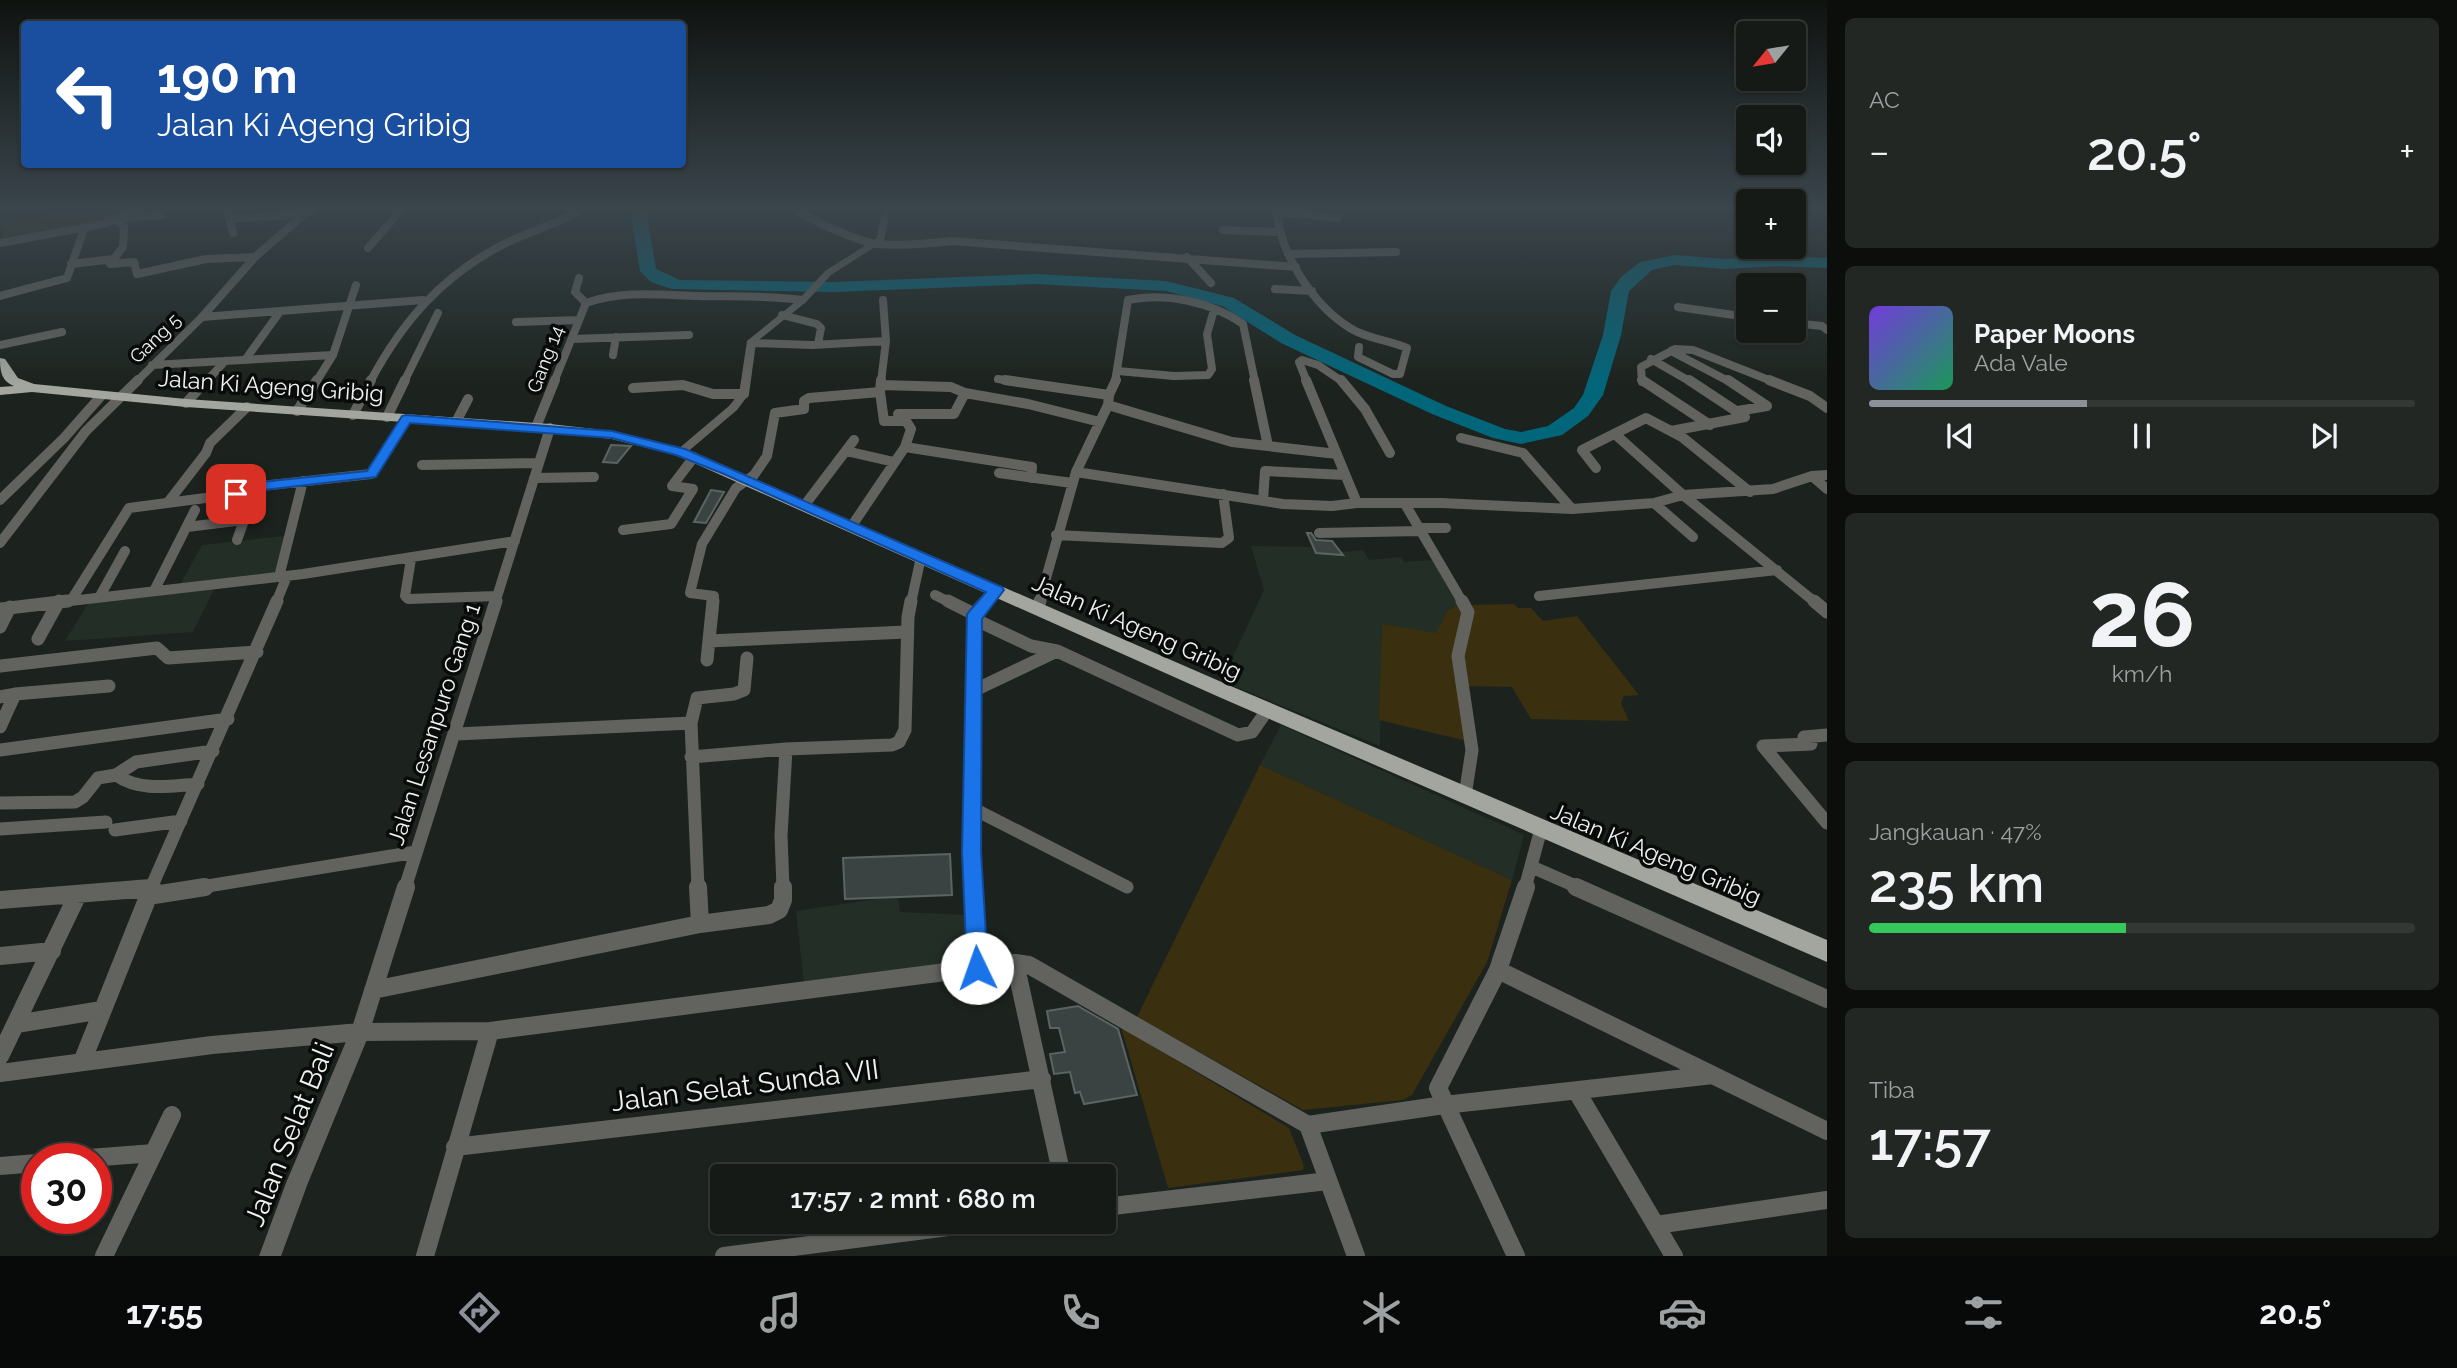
<!DOCTYPE html>
<html lang="id">
<head>
<meta charset="utf-8">
<style>
	:root { --surface:#151a16; --page:#222723; --text:#f1f3f6; --muted:#9da1a1; --line:#343835; --accent:#8c9099 }
	body { margin:0; font-family:Raleway,sans-serif; background:var(--page); color:var(--text); height:100vh; display:flex; flex-direction:column; font-size:26px; white-space:nowrap }
	* { box-sizing:border-box; margin:0 }
	p { font-size:23px; color:var(--muted) }
	.icon { flex:none; width:38px; height:38px; fill:none; stroke:currentColor; stroke-width:2; stroke-linecap:round; stroke-linejoin:round }
	.map { position:relative; flex:1; overflow:hidden }
	.sheet { display:flex; flex-direction:column; gap:18px; padding:18px; background:#0c0e0c; width:630px }
	.sheet>* { flex:none }
	.guide { position:absolute; left:21px; top:21px; width:665px; height:147px; border-radius:7px; box-shadow:0 2px 5px #0004,0 0 0 2px var(--line); background:#1a4fa0; color:#fff; overflow:hidden }
	.needle { width:46px; rotate:240deg }
	.buttons { position:absolute; left:1736px; top:21px; display:grid; gap:14px }
	.buttons a { display:grid; place-items:center; width:70px; height:70px; border-radius:7px; background:var(--surface); box-shadow:0 2px 5px #0004,0 0 0 2px var(--line); font-size:35px }
	.speed { position:absolute; left:21px; top:1143px; display:flex; gap:14px; font-size:35px; font-weight:700; text-align:center }
	.speed>* { display:grid; place-content:center; width:91px; height:91px; border-radius:50%; background:var(--surface); box-shadow:0 2px 5px #0004,0 0 0 2px var(--line); line-height:1 }
	.speed .limit { border:10px solid #d22; background:#fff; color:#111 }
	.pin { position:absolute; display:grid; place-items:center; width:60px; height:60px; color:#fff; margin:-30px; border-radius:14px; box-shadow:0 4px 10px #0006 }
	.me { position:absolute; width:77px; margin:-38px; rotate:357deg; stroke-linejoin:round; filter:drop-shadow(0 0 5px #0008) }
	.turn { display:flex; align-items:center; gap:24px; height:147px; padding:0 21px; font-size:32px }
	.turn .icon { width:91px; height:91px; stroke-width:2.5 }
	.turn b { display:block; font-size:49px; line-height:60px }
	.big { font-size:52px; font-weight:600; line-height:1.1 }
	.sheet .widget { flex:1; display:flex; flex-direction:column; justify-content:center; gap:10px; min-width:0; padding:0 24px; border-radius:10px; background:var(--page) }
	.sheet .dial { align-items:center; gap:0 }
	.dial b { font-size:91px; line-height:1 }
	.song { display:flex; align-items:center; gap:21px }
	.cover { width:84px; height:84px; border-radius:10px; background:linear-gradient(135deg,hsl(260 70% 55%),hsl(150 70% 35%)) }
	.played { height:7px; border-radius:4px; background:linear-gradient(90deg,var(--accent) 40%,var(--line) 40%) }
	.keys { display:flex; justify-content:space-around; direction:ltr }
	.heat { display:flex; justify-content:space-between; align-items:center; font-size:38px; direction:ltr }
	.charge { height:10px; border-radius:5px; background:linear-gradient(90deg,#34c759 47%,var(--line) 0) }
	.trip { position:absolute; left:710px; top:1164px; width:406px; height:70px; border-radius:7px; background:var(--surface); box-shadow:0 2px 5px #0004,0 0 0 2px var(--line); font-weight:600; line-height:70px; text-align:center }
	.dock { display:flex; height:112px; justify-content:space-around; align-items:center; background:#080a09; color:var(--muted) }
	.dock .icon { width:49px; height:49px }
	.dock .on { color:var(--accent) }
	.dock b { font-size:32px; color:var(--text) }
	main { display:flex; flex:1; min-height:0 }
	.map>svg:first-child { display:block }
</style>
</head>
<body>
<main>
<div class="map">
<svg width="1827" height="1256" viewBox="0 0 1827 1256">
	<rect width="100%" height="100%" fill="#1c231e"/>
	<path fill="#232f26" d="M 16,210 L 50,210 L 50,213 L 0,225 L 0,213 Z
		M 285,536 L 276,574 L 180,585 L 202,545 Z
		M 1251,546 L 1312,547 L 1316,553 L 1342,555 L 1340,552 L 1363,550 L 1369,560 L 1401,557 L 1404,562 L 1435,560 L 1461,604 L 1448,610 L 1437,634 L 1382,624 L 1380,746 L 1222,681 L 1264,590 Z
		M 216,586 L 193,632 L 65,641 L 91,599 Z
		M 1281,725 L 1524,835 L 1512,880 L 1260,765 Z
		M 898,896 L 900,912 L 965,915 L 965,958 L 959,961 L 804,984 L 796,911 Z"/>
	<path fill="#3a2f0f" d="M 50,210 L 70,210 L 69,213 L 130,210 L 108,221 L 9,240 L 10,236 L 2,237 L 3,228 L 0,225 L 50,213 Z
		M 1461,604 L 1467,741 L 1379,720 L 1382,624 L 1436,633 L 1448,610 Z
		M 1514,604 L 1518,608 L 1531,608 L 1543,621 L 1577,616 L 1639,695 L 1624,696 L 1621,703 L 1629,721 L 1531,719 L 1512,687 L 1465,686 L 1462,660 L 1469,605 Z
		M 1260,765 L 1512,880 L 1487,962 L 1412,1095 L 1403,1100 L 1303,1110 L 1137,1017 Z
		M 1121,1027 L 1289,1128 L 1304,1166 L 1303,1170 L 1168,1188 Z"/>
	<g fill="none" stroke-linecap="round" stroke-linejoin="round">
		<path fill="#02667b" fill-rule="evenodd" d="M 630,210 L 646,210 L 656,269 L 680,280 L 833,282 L 1036,274 L 1166,281 L 1234,298 L 1295,335 L 1446,406 L 1505,429 L 1521,432 L 1548,426 L 1574,408 L 1583,395 L 1603,335 L 1611,291 L 1621,277 L 1640,262 L 1675,255 L 1724,259 L 1777,256 L 1827,258 L 1827,268 L 1777,266 L 1724,269 L 1675,265 L 1652,270 L 1629,291 L 1621,335 L 1603,395 L 1588,416 L 1562,435 L 1521,444 L 1493,438 L 1432,414 L 1281,343 L 1222,306 L 1166,291 L 1036,284 L 833,292 L 672,289 L 651,282 L 640,271 Z"/>
	</g>
	<path fill="#3a4342" stroke="#5a6563" stroke-width="2" d="M 611,445 L 631,446 L 617,463 L 603,462 Z
		M 711,490 L 724,492 L 706,523 L 694,522 Z
		M 1307,533 L 1311,533 L 1316,540 L 1332,541 L 1343,555 L 1316,553 Z
		M 950,854 L 952,895 L 845,899 L 843,858 Z
		M 1078,1006 L 1118,1029 L 1137,1095 L 1084,1104 L 1080,1092 L 1075,1093 L 1070,1072 L 1054,1074 L 1050,1054 L 1065,1052 L 1059,1028 L 1050,1028 L 1047,1011 Z"/>
	<g fill="none" stroke-linecap="round" stroke-linejoin="round">
		<path stroke="#62635f" stroke-width="8" d="M 796,210 C 814,221 858,242 878,244 C 903,246 927,244 951,241 L 1296,267
			M 1277,210 C 1279,253 1313,305 1350,328 C 1367,339 1389,340 1407,348 L 1400,374 L 1393,374 L 1358,357 L 1359,347
			M 227,211 L 233,233
			M 1277,212 L 1338,218
			M 123,218 L 162,215
			M 229,219 L 305,214
			M 116,220 L 124,227 L 123,247 L 110,264 L 134,262 L 137,274 L 206,259 L 255,257
			M 1223,230 L 1278,232
			M 0,243 L 103,224 L 136,210
			M 368,248 L 401,210
			M 1288,254 L 1396,252
			M 1187,257 L 1211,283
			M 71,264 L 113,259
			M 579,278 L 575,292 L 586,303
			M 1275,289 L 1312,291
			M 0,296 L 67,278 L 84,229
			M 586,303 C 624,290 660,295 699,296 C 734,297 768,295 802,300
			M 1678,307 L 1748,317
			M 782,315 L 817,324 L 821,328 L 818,344
			M 202,317 L 423,300
			M 516,322 L 579,320
			M 1794,323 L 1822,326 L 1827,330
			M 572,339 L 689,335
			M 751,343 L 812,345 L 886,341
			M 0,345 L 62,332
			M 1671,351 L 1730,382
			M 613,355 L 616,337
			M 1651,359 L 1691,382
			M 245,360 L 279,313
			M 152,365 L 333,355
			M 1118,371 L 1174,376 L 1208,375 L 1212,369 L 1207,334 L 1214,310
			M 998,379 L 1018,382
			M 136,382 L 202,317 L 255,257 L 309,210 L 313,210
			M 206,382 L 225,361
			M 316,382 L 333,355 L 356,285
			M 370,382 C 402,322 441,277 502,245 C 527,232 555,225 580,210
			M 404,382 L 438,313
			M 554,382 L 586,303
			M 881,382 L 886,341 L 883,300
			M 1115,382 L 1128,300 C 1165,292 1212,302 1243,324 L 1255,382
			M 1307,382 L 1299,362 L 1302,360 L 1318,365 L 1343,382
			M 1642,382 L 1641,367 L 1675,349 L 1693,350 L 1774,382"/>
		<path stroke="#62635f" stroke-width="10" d="M 1005,380 L 1109,395 L 1108,405 L 1232,442 L 1337,454
			M 1254,380 L 1268,446
			M 1306,380 L 1357,503
			M 1341,380 L 1365,409 L 1390,453
			M 1642,380 L 1710,425
			M 1728,380 L 1767,406 L 1738,411
			M 1769,380 L 1810,396 L 1827,408
			M 881,385 L 951,387 L 965,393 L 1028,404 L 1100,422
			M 633,388 L 683,385 L 713,394 L 744,394
			M 1109,395 L 1116,380
			M 186,403 L 207,380
			M 297,411 L 317,380
			M 898,414 L 954,414 L 965,393
			M 353,415 L 371,380
			M 387,417 L 405,380
			M 456,422 L 468,399
			M 536,427 L 555,380
			M 1671,431 L 1745,417 L 1689,380
			M 1616,435 L 1683,495 L 1816,603
			M 1461,438 L 1523,453 L 1572,509
			M 905,447 L 1032,467 L 1031,478
			M 846,451 L 894,462
			M 422,465 L 538,463
			M 1596,468 L 1582,450 L 1646,418 L 1682,437 L 1750,492
			M 1076,472 L 1283,504 L 1332,506 L 1357,503 L 1441,503 L 1572,509 L 1654,503 L 1683,495 L 1773,489 L 1812,476 L 1827,475
			M 999,473 L 1072,483
			M 1812,476 L 1827,489
			M 534,478 L 594,477
			M 0,500 L 64,438 L 101,396
			M 169,501 L 206,453 L 210,443 L 247,407
			M 1263,501 L 1265,471 L 1345,475
			M 1654,503 L 1693,537
			M 1405,504 L 1463,603
			M 804,506 L 854,440
			M 187,527 L 244,520
			M 851,527 L 905,447 L 911,429 L 906,421 L 884,421 L 880,392
			M 1418,528 L 1446,528
			M 623,530 L 671,524 L 693,489 L 672,486 L 694,457
			M 1319,533 L 1420,531
			M 1056,535 L 1222,543 L 1229,538 L 1223,494
			M 237,540 L 250,504
			M 0,543 L 86,431 L 138,380
			M 411,559 L 405,596 L 408,599 L 497,596
			M 279,577 L 303,481
			M 155,589 L 195,510
			M 935,595 L 951,603
			M 100,596 L 125,551
			M 1539,596 L 1777,570
			M 72,599 L 129,508 L 236,494 L 252,487 L 371,474 L 406,419
			M 53,603 L 303,574 L 515,541
			M 276,603 L 287,576
			M 495,603 L 550,428
			M 713,603 L 714,596 L 690,593 L 702,544 L 736,488 L 754,475 L 767,456 L 775,413 L 804,409 L 804,401 L 809,398 L 880,392 L 881,380
			M 911,603 L 921,557
			M 984,603 L 996,590
			M 1039,603 L 1076,472 L 1108,405"/>
		<path stroke="#62635f" stroke-width="13" d="M 948,601 L 974,614
			M 1462,601 L 1468,612 L 1458,656 L 1472,750 L 1465,796
			M 1814,601 L 1827,612
			M 1038,607 L 1040,601
			M 0,609 L 68,601
			M 974,619 L 1031,646 L 1057,651 L 1238,735 L 1252,732 L 1268,709
			M 0,627 L 10,607
			M 38,639 L 59,601
			M 709,641 L 906,632
			M 707,660 L 713,601
			M 0,666 L 157,648 L 168,658 L 257,652
			M 973,691 L 1057,651
			M 15,694 L 109,686
			M 0,697 L 15,694 L 0,727
			M 691,723 L 697,698 L 734,694 L 744,690 L 747,658
			M 456,734 L 691,723 L 698,888
			M 1763,746 L 1827,823
			M 1763,746 L 1811,744 L 1804,737 L 1827,735
			M 0,750 L 228,719
			M 691,757 L 786,749
			M 116,775 C 140,792 170,786 198,784
			M 0,803 L 75,802 L 83,797 L 98,778 L 116,775 L 136,762 L 213,751
			M 974,809 L 1127,887
			M 0,829 L 106,822
			M 115,830 L 181,821
			M 1532,867 L 1580,888
			M 147,888 L 151,888
			M 151,888 L 277,601
			M 195,888 L 416,852
			M 405,888 L 496,601
			M 783,888 L 781,835 L 786,749 L 892,745 L 899,742 L 905,730 L 908,617 L 911,601
			M 973,888 L 974,614 L 986,601
			M 1525,888 L 1541,829"/>
		<path stroke="#62635f" stroke-width="18" d="M 698,887 L 700,924
			M 973,887 L 977,969
			M 1576,887 L 1827,999
			M 148,896 L 205,887
			M 0,900 L 151,888
			M 0,956 L 52,951
			M 1015,963 L 1062,1176
			M 1498,970 L 1827,1131
			M 373,990 L 700,924 L 769,915 L 779,910 L 783,900 L 783,887
			M 16,1024 L 102,1010
			M 360,1032 L 406,887
			M 0,1056 L 77,896
			M 82,1062 L 152,887
			M 0,1073 L 212,1045 L 360,1032 L 490,1031 L 1015,963 L 1029,965 L 1308,1125
			M 1577,1092 L 1674,1256
			M 455,1147 L 1042,1079
			M 89,1158 L 154,1153
			M 0,1166 L 37,1163
			M 1104,1207 L 1328,1181
			M 1656,1225 L 1827,1200
			M 104,1256 L 172,1115
			M 425,1256 L 490,1031
			M 724,1256 L 987,1222
			M 1356,1256 L 1308,1125 L 1444,1105 L 1713,1075
			M 1516,1256 L 1438,1088 L 1498,970 L 1526,887"/>
		<path fill="#62635f" fill-rule="evenodd" d="M 882,210 L 890,210 L 884,241 L 831,275 L 806,302 L 760,339 L 756,343 L 749,394 L 737,410 L 685,454 L 677,454 L 677,450 L 729,406 L 739,394 L 747,341 L 800,298 L 825,271 L 877,238 Z
			M 360,1022 L 367,1025 L 370,1032 L 308,1183 L 281,1256 L 259,1256 L 286,1183 L 353,1025 Z"/>
		<path fill="#a3a69e" fill-rule="evenodd" d="M 0,358 L 5,359 L 18,378 L 34,384 L 186,399 L 550,424 L 612,431 L 686,449 L 1233,687 L 1827,940 L 1827,962 L 1219,697 L 676,455 L 612,439 L 550,432 L 186,407 L 32,392 L 0,395 L 0,387 L 14,386 C 1,381 0,370 0,358 Z"/>
	</g>
	<linearGradient id="sky" x2="0" y2="1"><stop stop-color="#0f1310"/><stop offset="0.54" stop-color="#3a454c"/><stop offset="1" stop-color="#3a454c" stop-opacity="0"/></linearGradient>
	<rect width="1827" height="386" fill="url(#sky)"/>
	<path fill="#1a73e8" stroke="#114b97" stroke-width="2" d="M 406,415 L 612,431 L 685,449 L 1002,587 L 1004,590 L 982,619 L 981,852 L 988,968 L 985,976 L 977,979 L 970,976 L 967,968 L 962,852 L 967,614 L 986,592 L 724,474 L 676,455 L 612,438 L 410,423 L 376,477 L 255,491 L 236,498 L 229,494 L 252,483 L 367,471 L 402,416 Z"/>
	<g text-anchor="middle" stroke-width="7" stroke-linejoin="round" paint-order="stroke">
		<g font-size="19" fill="#eff3f0" stroke="#080b09">
			<text transform="translate(155 338) rotate(-44)" y="7">Gang 5</text>
			<text transform="translate(545 359) rotate(-69)" y="7">Gang 14</text>
		</g>
		<g font-size="23" fill="#eff3f0" stroke="#080b09">
			<text transform="translate(271 386) rotate(4)" y="8">Jalan Ki Ageng Gribig</text>
			<text transform="translate(1137 627) rotate(24)" y="8">Jalan Ki Ageng Gribig</text>
			<text transform="translate(434 724) rotate(-72)" y="8">Jalan Lesanpuro Gang 1</text>
			<text transform="translate(1656 854) rotate(23)" y="8">Jalan Ki Ageng Gribig</text>
		</g>
		<g font-size="28" fill="#eff3f0" stroke="#080b09">
			<text transform="translate(745 1085) rotate(-7)" y="10">Jalan Selat Sunda VII</text>
			<text transform="translate(289 1134) rotate(-68)" y="10">Jalan Selat Bali</text>
		</g>
	</g>
</svg>
<div class="buttons">
<a><svg class="needle" viewBox="-14 -14 28 28"><path d="M0-13l5 13h-10z" fill="#e53935"/><path d="M0 13l5-13h-10z" fill="#9da1a1"/></svg></a>
<a><svg class="icon" aria-label="sound" viewBox="0 0 24 24"><path d="M4 9h4l5-4v14l-5-4H4zM17 9q2 3 0 6"/></svg></a>
<a>+</a>
<a>−</a>
</div>
<div class="speed"><div class="limit">30</div></div>
<div class="pin" style="left:236px;top:494px;background:#d93025"><svg class="icon" aria-label="arrive" viewBox="0 0 24 24"><path d="M6 21V4h12l-3 4 3 4H6"/></svg></div>
<svg class="me" style="left:977px;top:968px" viewBox="-20 -20 40 40"><circle r="19" fill="#fff"/><path d="M0-13L10 11 0 6-10 11z" fill="#1a73e8"/></svg>
<div class="trip">17:57 · 2 mnt · 680 m</div>
<div class="guide">
<div class="turn"><svg class="icon" aria-label="left" viewBox="0 0 24 24"><path d="M17 20v-9H6M10 6l-5 5 5 5"/></svg><div><b>190 m</b>Jalan Ki Ageng Gribig</div></div>
</div>
</div>
<section class="sheet">
<div class="widget"><p>AC</p>
<div class="heat"><a>−</a><b class="big">20.5°</b><a>+</a></div>
</div>
<div class="widget">
<div class="song"><i class="cover"></i><div><b>Paper Moons</b><p>Ada Vale</p></div></div>
<div class="played"></div>
<div class="keys"><svg class="icon" aria-label="previous" viewBox="0 0 24 24"><path d="M18 5L8 12l10 7zM5 5v14"/></svg><svg class="icon" aria-label="pause" viewBox="0 0 24 24"><path d="M8 5v14M16 5v14"/></svg><svg class="icon" aria-label="next" viewBox="0 0 24 24"><path d="M6 5l10 7-10 7zM19 5v14"/></svg></div>
</div>
<div class="widget dial"><b>26</b><p>km/h</p></div>
<div class="widget"><p>Jangkauan · 47%</p><b class="big">235 km</b><div class="charge"></div></div>
<div class="widget"><p>Tiba</p><b class="big">17:57</b></div>
</section>
</main>
<nav class="dock">
<b>17:55</b>
<svg class="icon on" aria-label="directions" viewBox="0 0 24 24"><path d="M12 3l9 9-9 9-9-9zM9 14v-3h6M13 9l2 2-2 2"/></svg>
<svg class="icon" aria-label="music" viewBox="0 0 24 24"><path d="M9 18V5l10-2v13"/><circle cx="6" cy="18" r="3"/><circle cx="16" cy="16" r="3"/></svg>
<svg class="icon" aria-label="phone" viewBox="0 0 24 24"><path d="M5 4h4l2 5-3 2q2 4 5 5l2-3 5 2v4C11 20 4 13 5 4z"/></svg>
<svg class="icon" aria-label="climate" viewBox="0 0 24 24"><path d="M12 3v18M4 7l16 10M4 17L20 7"/></svg>
<svg class="icon" aria-label="car" viewBox="0 0 24 24"><path d="M5 17H2v-5l4-1 3-4h7l3 4 3 1v5h-3M9 17h6M6 11h13"/><circle cx="7" cy="17" r="2"/><circle cx="17" cy="17" r="2"/></svg>
<svg class="icon" aria-label="filters" viewBox="0 0 24 24"><path d="M4 7h16M4 17h16"/><circle cx="9" cy="7" r="2"/><circle cx="15" cy="17" r="2"/></svg>
<b>20.5°</b>
</nav>
</body>
</html>
